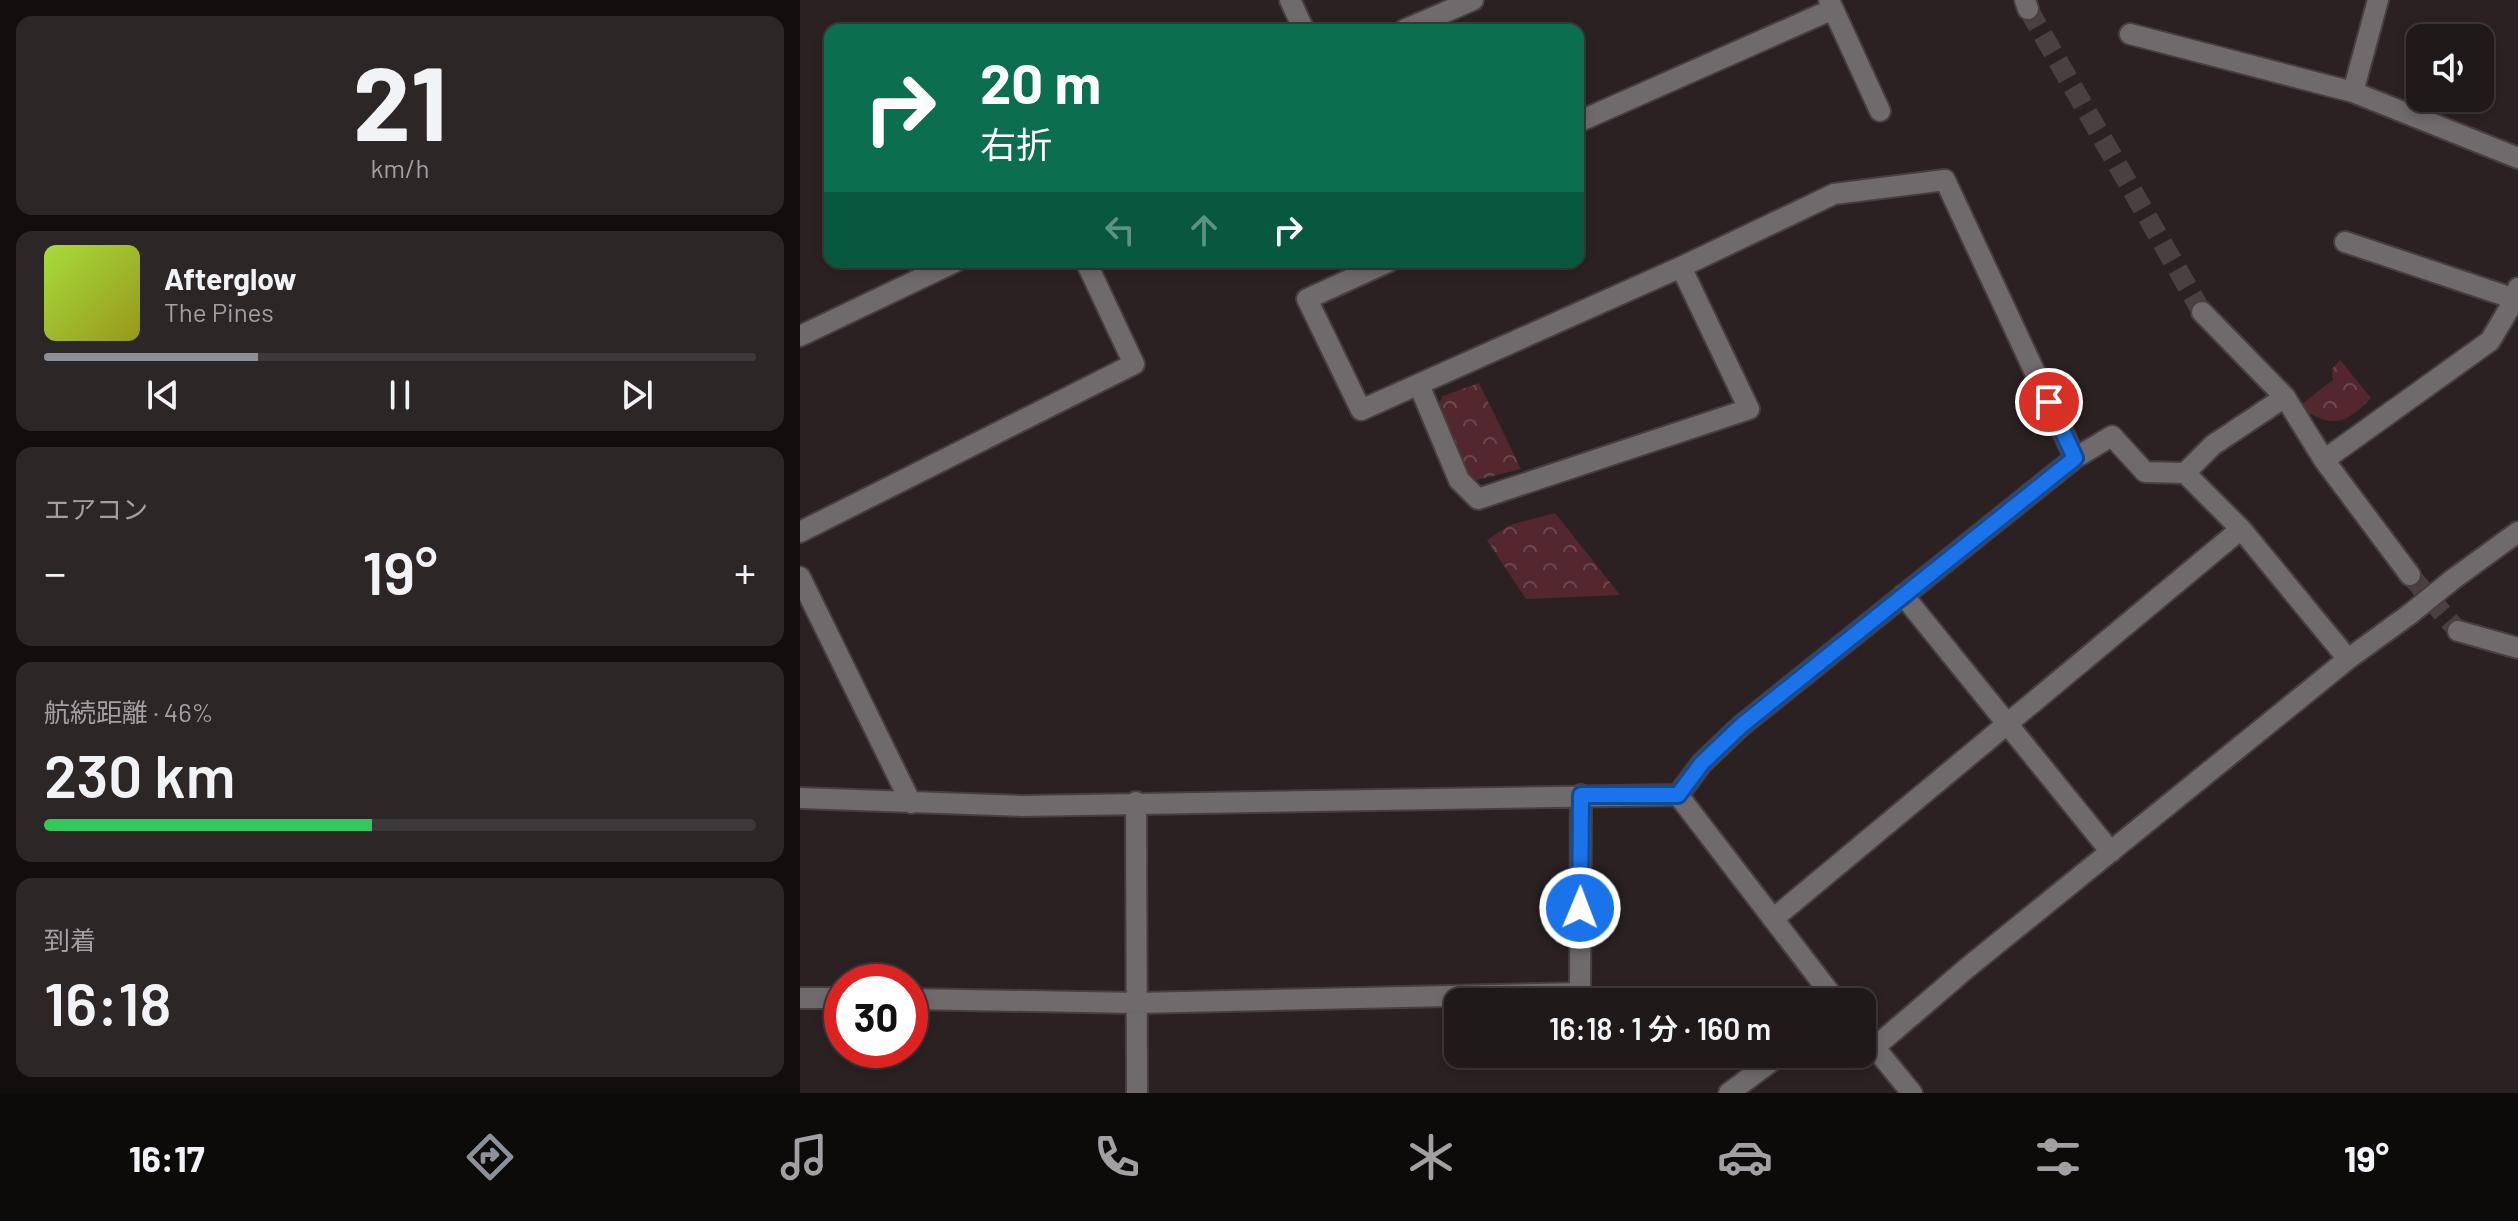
<!DOCTYPE html>
<html lang="ja">
<head>
<meta charset="utf-8">
<style>
	:root { --surface:#20191a; --page:#2d2627; --text:#f1f3f6; --muted:#a2a0a2; --line:#3d3839; --accent:#8c9099 }
	body { margin:0; font-family:Barlow,"Noto Sans JP",sans-serif; background:var(--page); color:var(--text); height:100vh; display:flex; flex-direction:column; font-size:30px; white-space:nowrap }
	* { box-sizing:border-box; margin:0 }
	p { font-size:26px; color:var(--muted) }
	.icon { flex:none; width:44px; height:44px; fill:none; stroke:currentColor; stroke-width:2; stroke-linecap:round; stroke-linejoin:round }
	.map { position:relative; flex:1; overflow:hidden }
	.drawer { display:flex; flex-direction:column; gap:16px; padding:16px; background:#120e0e; width:800px }
	.drawer>* { flex:none }
	.banner { position:absolute; left:24px; top:24px; width:760px; height:244px; border-radius:16px; box-shadow:0 4px 12px #0003,0 0 0 2px var(--line); background:#0b6e4f; color:#fff; overflow:hidden }
	.fabs { position:absolute; left:1606px; top:24px; display:grid; gap:16px }
	.fabs a { display:grid; place-items:center; width:88px; height:88px; border-radius:16px; background:var(--surface); box-shadow:0 4px 12px #0003,0 0 0 2px var(--line); font-size:40px }
	.speed { position:absolute; left:24px; top:964px; display:flex; gap:16px; font-size:40px; font-weight:700; text-align:center }
	.speed>* { display:grid; place-content:center; width:104px; height:104px; border-radius:50%; background:var(--surface); box-shadow:0 4px 12px #0003,0 0 0 2px var(--line); line-height:1 }
	.speed .limit { border:12px solid #d22; background:#fff; color:#111 }
	.pin { position:absolute; display:grid; place-items:center; width:68px; height:68px; color:#fff; margin:-34px; border:4px solid #fff; border-radius:50%; box-shadow:0 2px 8px #0007 }
	.me { position:absolute; width:88px; margin:-44px; rotate:1deg; stroke-linejoin:round; filter:drop-shadow(0 0 6px #0008) }
	.turn { display:flex; align-items:center; gap:28px; height:168px; padding:0 24px; font-size:36px }
	.turn .icon { width:104px; height:104px; stroke-width:2.5 }
	.turn b { display:block; font-size:56px; line-height:68px }
	.lanes { display:flex; align-items:center; height:76px; padding:0 24px; background:#0003; justify-content:center; gap:40px; direction:ltr }
	.lanes .off { opacity:.35 }
	.big { font-size:60px; font-weight:600; line-height:1.1 }
	.drawer .widget { flex:1; display:flex; flex-direction:column; justify-content:center; gap:12px; min-width:0; padding:0 28px; border-radius:16px; background:var(--page) }
	.drawer .dial { align-items:center; gap:0 }
	.dial b { font-size:104px; line-height:1 }
	.song { display:flex; align-items:center; gap:24px }
	.cover { width:96px; height:96px; border-radius:12px; background:linear-gradient(135deg,hsl(80 70% 55%),hsl(60 70% 35%)) }
	.played { height:8px; border-radius:4px; background:linear-gradient(90deg,var(--accent) 30%,var(--line) 30%) }
	.keys { display:flex; justify-content:space-around; direction:ltr }
	.heat { display:flex; justify-content:space-between; align-items:center; font-size:44px; direction:ltr }
	.charge { height:12px; border-radius:6px; background:linear-gradient(90deg,#34c759 46%,var(--line) 0) }
	.trip { position:absolute; left:644px; top:988px; width:432px; height:80px; border-radius:16px; background:var(--surface); box-shadow:0 4px 12px #0003,0 0 0 2px var(--line); font-weight:600; line-height:80px; text-align:center }
	.tabs { display:flex; height:128px; justify-content:space-around; align-items:center; background:#0d0a0a; color:var(--muted) }
	.tabs .icon { width:56px; height:56px }
	.tabs .active { color:var(--accent) }
	.tabs b { font-size:36px; color:var(--text) }
	main { display:flex; flex:1; min-height:0 }
	.map>svg:first-child { display:block }
</style>
</head>
<body>
<main>
<section class="drawer">
<div class="widget dial"><b>21</b><p>km/h</p></div>
<div class="widget">
<div class="song"><i class="cover"></i><div><b>Afterglow</b><p>The Pines</p></div></div>
<div class="played"></div>
<div class="keys"><svg class="icon" aria-label="previous" viewBox="0 0 24 24"><path d="M18 5L8 12l10 7zM5 5v14"/></svg><svg class="icon" aria-label="pause" viewBox="0 0 24 24"><path d="M8 5v14M16 5v14"/></svg><svg class="icon" aria-label="next" viewBox="0 0 24 24"><path d="M6 5l10 7-10 7zM19 5v14"/></svg></div>
</div>
<div class="widget"><p>エアコン</p>
<div class="heat"><a>−</a><b class="big">19°</b><a>+</a></div>
</div>
<div class="widget"><p>航続距離 · 46%</p><b class="big">230 km</b><div class="charge"></div></div>
<div class="widget"><p>到着</p><b class="big">16:18</b></div>
</section>
<div class="map">
<svg width="1718" height="1093" viewBox="0 0 1718 1093">
	<defs>
		<pattern id="forest-crowns" width="20" height="18" patternUnits="userSpaceOnUse" patternTransform="scale(2)"><rect width="20" height="18" fill="#54272f"/><path d="M2 6a3 3 0 1 1 6 0M12 15a3 3 0 1 1 6 0" fill="none" stroke="#6d474e"/></pattern>
	</defs>
	<rect width="100%" height="100%" fill="#2b2123"/>
	<path fill="url(#forest-crowns)" d="M 1540,360 L 1571,398 C 1543,426 1533,428 1498,407 L 1533,380 L 1532,369 Z
		M 679,383 L 721,469 L 676,480 L 666,471 L 637,406 L 643,396 Z
		M 755,513 L 820,595 L 726,599 L 687,540 L 710,525 Z"/>
	<g fill="none" stroke-linecap="round" stroke-linejoin="round">
		<path stroke="#4a4042" stroke-width="20" stroke-dasharray="20 10" stroke-linecap="butt" d="M 1228,9 L 1402,312
			M 1610,575 L 1658,631"/>
		<g stroke="#483e40" stroke-width="24">
			<path id="minor" d="M 490,0 L 504,30
				M 1029,0 L 1080,111
				M 1225,0 L 1228,9
				M 604,30 L 673,0
				M 1330,34 L 1553,92 L 1718,158
				M 1553,92 L 1578,0
				M 778,122 L 1033,9
				M 1545,242 L 1715,299
				M 588,262 L 507,299 L 561,410 L 881,267 L 1034,194 L 1145,180 L 1275,458
				M 1402,312 L 1485,397 L 1524,460 L 1610,575
				M 0,336 L 155,262
				M 619,385 L 659,480 L 678,499 L 949,409 L 881,267
				M 1524,460 L 1690,341 L 1715,299 L 1718,288
				M 1385,473 L 1413,445 L 1485,397
				M 0,532 L 334,364 L 286,262
				M 0,577 L 111,803
				M 1652,580 L 1718,532
				M 1103,595 L 1311,852
				M 1658,631 L 1718,648
				M 878,795 L 902,763 L 942,725 L 1275,458 L 1312,436 L 1345,472 L 1385,473 L 1441,529 L 1548,659
				M 0,798 L 222,806 L 878,795 L 1037,1002
				M 336,802 L 337,1093
				M 973,919 L 1441,529
				M 0,998 L 42,998
				M 110,999 L 337,1003 L 780,993 L 781,795
				M 1062,1032 L 1112,1093
				M 1075,1047 L 1167,968 L 1548,659 L 1610,614
				M 929,1093 L 981,1054"/>
		</g>
		<use href="#minor" stroke="#6f6a6b" stroke-width="20"/>
		<g stroke="#483e40" stroke-width="24" stroke-linecap="butt">
			<path id="minor-bridge" d="M 1610,614 L 1652,580"/>
		</g>
		<use href="#minor-bridge" stroke="#6f6a6b" stroke-width="20"/>
	</g>
	<g fill="none" stroke-linecap="round" stroke-linejoin="round">
		<g stroke="#114b97" stroke-width="20">
			<path id="route" d="M 780,908 L 781,795 L 878,795 L 902,763 L 942,725 L 1275,458 L 1249,402"/>
		</g>
		<use href="#route" stroke="#1a73e8" stroke-width="14"/>
	</g>
</svg>
<div class="fabs">
<a><svg class="icon" aria-label="sound" viewBox="0 0 24 24"><path d="M4 9h4l5-4v14l-5-4H4zM17 9q2 3 0 6"/></svg></a>
</div>
<div class="speed"><div class="limit">30</div></div>
<div class="pin" style="left:1249px;top:402px;background:#d93025"><svg class="icon" aria-label="arrive" viewBox="0 0 24 24"><path d="M6 21V4h12l-3 4 3 4H6"/></svg></div>
<svg class="me" style="left:780px;top:908px" viewBox="-20 -20 40 40"><circle r="17" fill="#1a73e8" stroke="#fff" stroke-width="3"/><path d="M0-11L8 9 0 5-8 9z" fill="#fff"/></svg>
<div class="trip">16:18 · 1 分 · 160 m</div>
<div class="banner">
<div class="turn"><svg class="icon" aria-label="right" viewBox="0 0 24 24"><path d="M7 20v-9h11M14 6l5 5-5 5"/></svg><div><b>20 m</b>右折</div></div>
<div class="lanes"><svg class="icon off" aria-label="left" viewBox="0 0 24 24"><path d="M17 20v-9H6M10 6l-5 5 5 5"/></svg><svg class="icon off" aria-label="ahead" viewBox="0 0 24 24"><path d="M12 20V5M6 11l6-6 6 6"/></svg><svg class="icon" aria-label="right" viewBox="0 0 24 24"><path d="M7 20v-9h11M14 6l5 5-5 5"/></svg></div>
</div>
</div>
</main>
<nav class="tabs">
<b>16:17</b>
<svg class="icon active" aria-label="directions" viewBox="0 0 24 24"><path d="M12 3l9 9-9 9-9-9zM9 14v-3h6M13 9l2 2-2 2"/></svg>
<svg class="icon" aria-label="music" viewBox="0 0 24 24"><path d="M9 18V5l10-2v13"/><circle cx="6" cy="18" r="3"/><circle cx="16" cy="16" r="3"/></svg>
<svg class="icon" aria-label="phone" viewBox="0 0 24 24"><path d="M5 4h4l2 5-3 2q2 4 5 5l2-3 5 2v4C11 20 4 13 5 4z"/></svg>
<svg class="icon" aria-label="climate" viewBox="0 0 24 24"><path d="M12 3v18M4 7l16 10M4 17L20 7"/></svg>
<svg class="icon" aria-label="car" viewBox="0 0 24 24"><path d="M5 17H2v-5l4-1 3-4h7l3 4 3 1v5h-3M9 17h6M6 11h13"/><circle cx="7" cy="17" r="2"/><circle cx="17" cy="17" r="2"/></svg>
<svg class="icon" aria-label="filters" viewBox="0 0 24 24"><path d="M4 7h16M4 17h16"/><circle cx="9" cy="7" r="2"/><circle cx="15" cy="17" r="2"/></svg>
<b>19°</b>
</nav>
</body>
</html>
